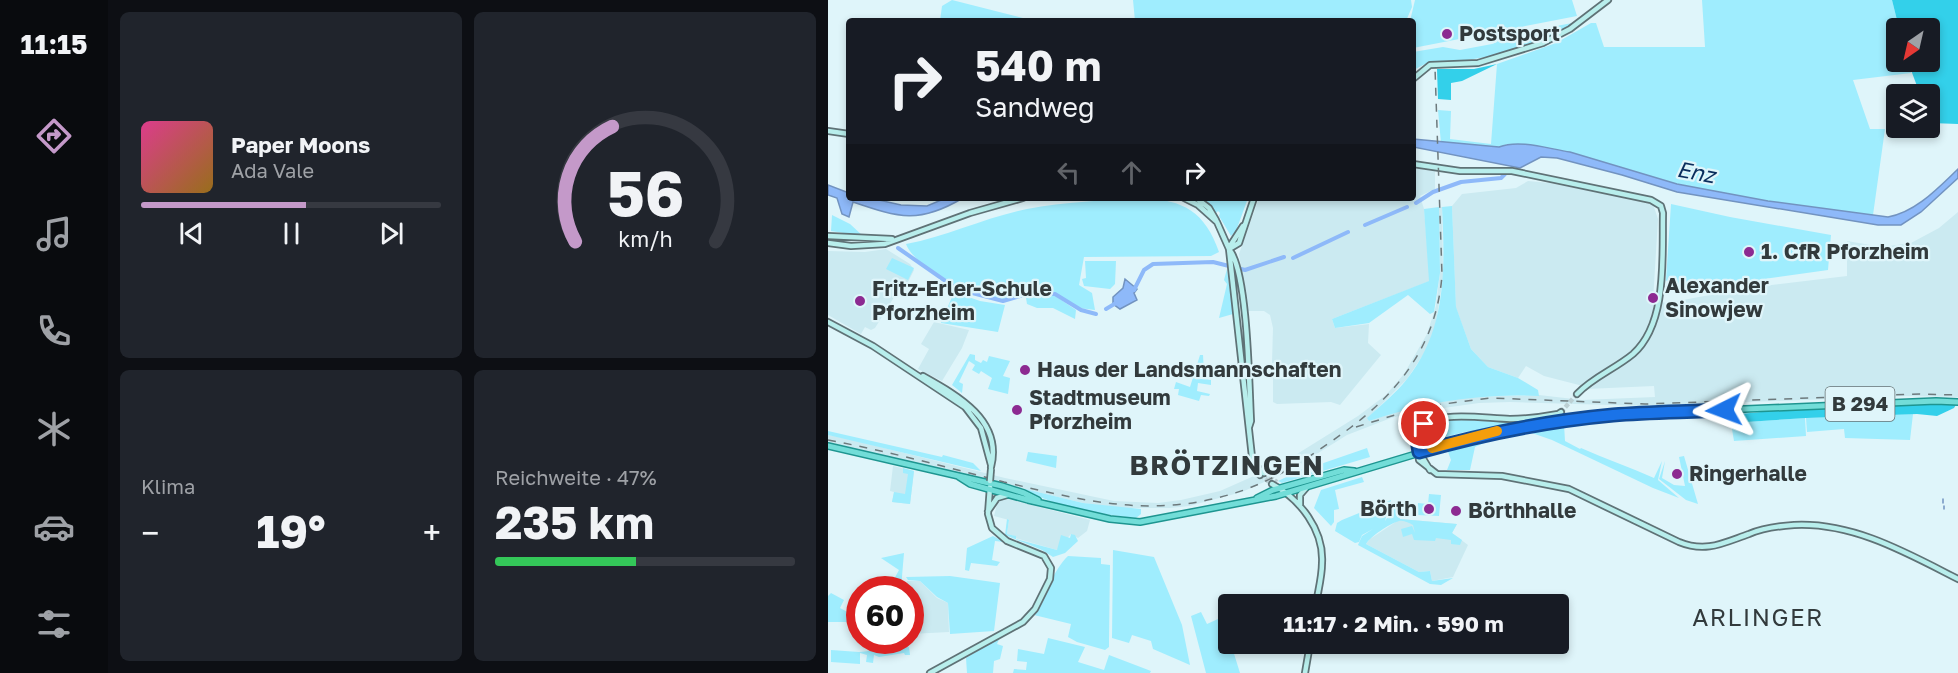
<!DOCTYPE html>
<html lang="de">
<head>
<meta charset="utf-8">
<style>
	:root { --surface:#171b24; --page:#20242c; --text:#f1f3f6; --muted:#9ea1a6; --line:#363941; --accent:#c499c9 }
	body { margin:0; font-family:"Golos Text",sans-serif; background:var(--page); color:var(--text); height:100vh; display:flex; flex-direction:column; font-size:22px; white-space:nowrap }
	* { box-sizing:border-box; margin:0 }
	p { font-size:20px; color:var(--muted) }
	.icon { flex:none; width:33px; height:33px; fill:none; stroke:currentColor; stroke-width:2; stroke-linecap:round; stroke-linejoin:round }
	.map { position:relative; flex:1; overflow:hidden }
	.details { display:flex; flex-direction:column; gap:12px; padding:12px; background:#0d0f14; width:720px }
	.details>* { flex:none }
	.banner { position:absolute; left:18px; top:18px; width:570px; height:183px; border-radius:6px; box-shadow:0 3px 9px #0003; background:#171b24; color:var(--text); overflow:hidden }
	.needle { width:39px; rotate:214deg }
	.fabs { position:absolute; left:1058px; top:18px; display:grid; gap:12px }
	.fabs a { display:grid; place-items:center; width:54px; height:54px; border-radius:6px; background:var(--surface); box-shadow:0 3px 9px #0003; font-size:30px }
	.speed { position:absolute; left:18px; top:576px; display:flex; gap:12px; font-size:30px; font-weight:700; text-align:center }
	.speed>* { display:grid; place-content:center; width:78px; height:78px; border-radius:50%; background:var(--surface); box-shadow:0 3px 9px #0003; line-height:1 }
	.speed .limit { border:9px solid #d22; background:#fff; color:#111 }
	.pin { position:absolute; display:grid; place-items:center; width:51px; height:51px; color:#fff; margin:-26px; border:3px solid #fff; border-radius:50%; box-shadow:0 2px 6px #0007 }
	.me { position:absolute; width:66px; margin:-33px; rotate:267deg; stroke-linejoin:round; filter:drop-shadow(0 0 4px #0008) }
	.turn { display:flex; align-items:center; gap:21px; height:126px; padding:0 30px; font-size:27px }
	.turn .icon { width:78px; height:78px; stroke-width:2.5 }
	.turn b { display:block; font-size:42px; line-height:51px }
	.lanes { display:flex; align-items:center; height:57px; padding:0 30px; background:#0003; justify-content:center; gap:30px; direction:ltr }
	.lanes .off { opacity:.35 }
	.big { font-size:45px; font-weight:700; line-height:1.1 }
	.details .card { flex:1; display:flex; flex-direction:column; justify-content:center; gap:9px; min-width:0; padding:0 21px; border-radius:9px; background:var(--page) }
	.details .dial { align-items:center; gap:0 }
	.dial svg { height:156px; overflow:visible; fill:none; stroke:var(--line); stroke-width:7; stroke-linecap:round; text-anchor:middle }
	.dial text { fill:var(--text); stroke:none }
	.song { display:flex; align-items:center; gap:18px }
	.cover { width:72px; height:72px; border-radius:9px; background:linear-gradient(135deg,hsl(330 70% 55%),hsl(40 70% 35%)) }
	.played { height:6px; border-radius:3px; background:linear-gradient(90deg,var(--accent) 55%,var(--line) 55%) }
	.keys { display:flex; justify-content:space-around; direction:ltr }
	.heat { display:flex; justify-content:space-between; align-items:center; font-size:33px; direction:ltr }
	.charge { height:9px; border-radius:4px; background:linear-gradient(90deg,#34c759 47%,var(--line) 0) }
	.details .tiles { flex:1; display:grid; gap:12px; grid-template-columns:repeat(2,1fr) }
	.trip { position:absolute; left:390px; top:594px; width:351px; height:60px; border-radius:6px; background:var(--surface); box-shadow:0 3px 9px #0003; font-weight:700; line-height:60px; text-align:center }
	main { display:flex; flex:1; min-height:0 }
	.menu { display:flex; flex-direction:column; width:108px; justify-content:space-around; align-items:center; background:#090b0e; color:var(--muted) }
	.menu .icon { width:42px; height:42px }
	.menu .on { color:var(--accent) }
	.menu b { font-size:27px; color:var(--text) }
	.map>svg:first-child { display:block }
</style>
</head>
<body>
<main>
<nav class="menu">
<b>11:15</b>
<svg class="icon on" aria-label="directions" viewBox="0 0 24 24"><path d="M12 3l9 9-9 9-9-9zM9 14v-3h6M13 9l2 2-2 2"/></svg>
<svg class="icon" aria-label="music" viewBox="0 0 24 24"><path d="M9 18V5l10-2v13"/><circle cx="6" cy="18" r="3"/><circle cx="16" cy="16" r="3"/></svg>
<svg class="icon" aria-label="phone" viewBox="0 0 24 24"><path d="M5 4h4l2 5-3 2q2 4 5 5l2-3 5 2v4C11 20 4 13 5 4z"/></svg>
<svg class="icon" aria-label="climate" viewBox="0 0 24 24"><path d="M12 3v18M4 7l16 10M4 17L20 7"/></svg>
<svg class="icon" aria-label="car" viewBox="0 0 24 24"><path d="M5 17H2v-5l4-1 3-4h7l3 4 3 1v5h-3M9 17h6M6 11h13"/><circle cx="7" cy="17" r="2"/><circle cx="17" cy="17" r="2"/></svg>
<svg class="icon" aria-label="filters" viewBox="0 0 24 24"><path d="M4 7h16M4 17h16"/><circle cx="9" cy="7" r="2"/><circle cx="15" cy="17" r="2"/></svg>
</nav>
<section class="details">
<div class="tiles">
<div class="card">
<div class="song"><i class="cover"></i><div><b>Paper Moons</b><p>Ada Vale</p></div></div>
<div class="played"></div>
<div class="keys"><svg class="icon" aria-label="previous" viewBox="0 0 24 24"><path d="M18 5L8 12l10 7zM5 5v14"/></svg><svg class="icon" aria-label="pause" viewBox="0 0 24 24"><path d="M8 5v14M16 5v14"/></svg><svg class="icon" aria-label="next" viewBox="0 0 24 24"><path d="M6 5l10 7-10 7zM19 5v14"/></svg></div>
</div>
<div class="card dial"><svg viewBox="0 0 100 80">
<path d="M14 69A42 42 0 1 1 86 69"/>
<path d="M14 69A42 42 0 0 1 33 10" stroke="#c499c9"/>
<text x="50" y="56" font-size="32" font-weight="700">56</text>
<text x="50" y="72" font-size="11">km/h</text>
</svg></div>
<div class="card"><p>Klima</p>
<div class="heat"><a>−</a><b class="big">19°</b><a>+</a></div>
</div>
<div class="card"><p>Reichweite · 47%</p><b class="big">235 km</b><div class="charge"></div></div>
</div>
</section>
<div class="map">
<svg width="1130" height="673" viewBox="0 0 1130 673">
	<rect width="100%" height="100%" fill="#dff5fa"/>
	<path fill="#cbeaf1" d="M 585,168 L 607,171 L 607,189 L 592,196 L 596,209 L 602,281 L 504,319 L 507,328 L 541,324 L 540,343 L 553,355 L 512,405 L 503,402 L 449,404 L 445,402 L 445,378 L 449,363 L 444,363 L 445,328 L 442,315 L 436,311 L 420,311 L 411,254 L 431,198 L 585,198 Z
		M 700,181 L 722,183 L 825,204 L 830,219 L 825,301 L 839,303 L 919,288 L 1019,276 L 1019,241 L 1054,247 L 1083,243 L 1111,228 L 1130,212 L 1130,397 L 1078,396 L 819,406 L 682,402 L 651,403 L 601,410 L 601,408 L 563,418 L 519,435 L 463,470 L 414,492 L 361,506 L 342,508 L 295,508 L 255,503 L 0,442 L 0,435 L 16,438 L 177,478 L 286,501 L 330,503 L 353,500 L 392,491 L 453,464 L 530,416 L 558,395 L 576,374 L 599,334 L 608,306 L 612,273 L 611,207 L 614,207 L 615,279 L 606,333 L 599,349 L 579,379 L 540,418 L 541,421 L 586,406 L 642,397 L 711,395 L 754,400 L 827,397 L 826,386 L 758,389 L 751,385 L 716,376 L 698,366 L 690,378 L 660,367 L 643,349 L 628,308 L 624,206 L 634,194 L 688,188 Z
		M 58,249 L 82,264 L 86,270 L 79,284 L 73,286 L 47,328 L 43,330 L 37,327 L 33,334 L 0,315 L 0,251 L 37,252 Z
		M 106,322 L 141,330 L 134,348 L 114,381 L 90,369 L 101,349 L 93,344 Z
		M 65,466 L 86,471 L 82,504 L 64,502 L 66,492 L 62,491 Z
		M 176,498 L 262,520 L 259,531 L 250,538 L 243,534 L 229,550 L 187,538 L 187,536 L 179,534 L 181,520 L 166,516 L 170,500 Z
		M 572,519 L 629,524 L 624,533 L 640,545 L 625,577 L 604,581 L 602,571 L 591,572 L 538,544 L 542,539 Z
		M 79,581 L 92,581 L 109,598 L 120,603 L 121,632 L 83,634 L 82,590 L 78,589 Z"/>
	<path fill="#9fedfe" d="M 124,0 L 199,19 L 229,21 L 112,21 L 114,6 Z
		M 305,0 L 583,0 L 584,7 L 578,21 L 307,21 Z
		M 587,0 L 744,0 L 749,16 L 585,48 L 585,21 L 582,21 Z
		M 874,0 L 1064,0 L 1071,28 L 1068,28 L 1068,62 L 1080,62 L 1083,73 L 1025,80 L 1042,129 L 1057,129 L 1045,215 L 940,201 L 849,184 L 742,152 L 680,144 L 671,147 L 613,143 L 610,110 L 623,111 L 622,139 L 663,144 L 669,64 L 728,43 L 763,23 L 768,23 L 776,47 L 877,47 Z
		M 744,23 C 722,43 670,56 639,60 C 619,62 602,58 585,71 L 585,52 L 615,47 L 632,50 L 664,44 L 669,42 L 672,37 Z
		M 315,198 C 356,200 377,212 391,252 L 383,256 L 256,257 L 251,285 L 264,293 L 267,310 L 251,308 L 227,293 L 194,290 L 193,294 C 188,296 181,299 175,299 C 149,301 87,268 78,244 C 120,236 158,217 199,209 C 237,202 276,200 315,198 Z
		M 372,198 L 420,198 L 408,231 L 403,236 L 391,216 L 392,213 L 390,211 L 388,213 Z
		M 843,204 L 902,217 L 1003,235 L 1000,270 L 885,286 L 842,286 L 838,280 Z
		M 624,206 L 628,307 L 643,349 L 660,367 L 690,378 L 710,390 L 711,396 C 652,393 597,402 541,421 L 539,418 C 553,405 568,393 579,379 C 619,329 617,268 614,207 Z
		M 611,207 L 612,273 L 606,312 L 602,314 L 580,295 L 541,323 L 507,328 L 504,319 L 601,281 L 596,209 Z
		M 4,215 L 22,224 L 35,236 L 3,231 Z
		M 64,258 L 86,268 L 80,280 L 58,269 Z
		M 257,261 L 288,261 L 287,284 L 282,289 L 256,286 L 254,279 L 258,278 Z
		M 399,269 L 405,314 L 391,318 L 399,284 L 396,280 Z
		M 126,292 L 152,301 L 177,305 L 170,332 L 113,323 Z
		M 206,294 L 226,295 L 248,310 L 247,319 L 225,308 L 209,308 L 199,304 L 198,298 Z
		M 142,354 L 147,355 L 147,360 L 153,363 L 155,360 L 159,362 L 161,356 L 182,361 L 175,376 L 182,378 L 180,394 L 160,389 L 164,378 L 153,371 L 151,374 L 144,370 L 147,365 L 141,361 L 131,382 L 135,384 L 134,393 L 124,385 Z
		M 372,355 L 375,355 L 376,373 L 371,372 L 370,378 L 383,380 L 383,385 L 370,383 L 369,391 L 382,394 L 381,396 L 373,395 L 371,401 L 350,395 L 351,389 L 346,389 L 348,382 L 362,387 Z
		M 1085,414 L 1082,440 L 1017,438 L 1016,429 L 979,432 L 978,418 Z
		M 977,418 L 978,436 L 906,441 L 903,423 Z
		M 640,419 L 699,422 L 637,432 L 601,441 L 593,437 C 598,418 624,420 640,419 Z
		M 736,424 L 737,441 L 752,449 L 753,448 C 777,459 802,467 826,478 L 834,461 L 830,480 L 851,498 L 825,488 L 724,440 L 695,430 Z
		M 0,431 L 114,457 L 115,455 L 145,463 L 153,471 L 0,435 Z
		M 675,435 L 647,447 L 642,470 L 619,470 L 623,460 L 619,449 Z
		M 539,448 L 542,457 L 454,483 L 450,481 L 473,470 L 482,462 L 484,467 Z
		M 200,452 L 229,456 L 228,468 L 198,461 Z
		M 856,456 L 870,504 L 858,500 L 831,479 L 837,461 L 834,478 L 846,485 L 857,486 L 851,457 Z
		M 75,468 L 86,471 L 82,504 L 64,502 L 66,492 L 77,494 L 80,474 L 75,473 Z
		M 534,477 L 536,482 L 507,490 L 511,509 L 506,510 L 506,522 L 503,526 L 486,508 L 493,490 Z
		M 197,489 L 255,503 L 313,509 L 313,514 L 308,518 C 271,514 228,508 197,489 Z
		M 601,494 L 613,495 L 611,516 L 589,515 L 590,503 L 600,504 Z
		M 563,500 L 557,521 L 570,501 L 572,519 L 629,524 L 624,533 L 634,540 L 632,545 L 623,544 L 623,540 L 608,538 L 607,541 L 586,540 L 584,534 L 575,537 L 573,529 L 584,526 L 587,533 L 585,525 C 581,523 576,520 571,521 C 561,524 543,536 538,544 L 591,572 L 602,571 L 604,581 L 625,578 L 613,585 L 602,584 L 530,545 L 534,536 L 545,529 L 534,535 L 531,542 L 527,543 L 507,531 L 509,523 L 514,520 Z
		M 179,519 L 181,520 L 179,534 L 188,536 L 188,539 L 229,550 L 233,535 L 242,538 L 243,534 L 247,535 L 250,541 L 237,553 L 225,557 L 214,550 L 177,535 Z
		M 165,536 L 176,542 L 167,541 L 164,560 L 172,562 L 169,566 L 143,563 L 141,571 L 137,570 L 139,548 Z
		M 285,550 L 326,557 L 354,625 L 362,665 L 325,649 L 323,641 L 304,635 L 301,643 L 284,638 Z
		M 76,553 L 73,588 L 64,583 L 71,570 L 53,558 Z
		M 240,556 L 273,558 L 273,564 L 282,565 L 281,640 L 281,647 L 277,650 L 249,642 L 240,637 L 243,624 L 206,615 C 217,596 226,569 240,556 Z
		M 122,576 L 172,583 L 166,631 L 122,634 L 120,603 L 109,597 L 92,581 L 80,580 L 78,577 Z
		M 3,593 L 16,600 L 12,608 L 23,614 L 27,608 L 31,610 L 31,627 L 29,627 L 27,622 L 0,622 L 0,596 Z
		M 373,612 L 379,624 L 390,619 L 400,644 L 403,644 L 412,673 L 378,673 L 363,616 Z
		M 172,637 L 169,644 L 175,646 L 172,659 L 166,661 L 165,673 L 139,673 L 138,658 Z
		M 220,638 L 257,647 L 250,662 L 276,670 L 281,655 L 323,671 L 322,673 L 185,673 L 186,669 L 198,670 L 199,662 L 189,661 L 190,649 L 216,654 Z
		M 81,647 L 82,655 L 77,655 L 76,653 L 51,657 L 46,655 L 45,663 L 38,662 L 39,655 L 32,653 L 32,664 L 3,662 L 3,650 L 31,652 Z"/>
	<path fill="#33d0ea" d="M 1064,0 L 1130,0 L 1130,124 L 1103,123 L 1101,117 L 1101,94 L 1092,94 L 1080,62 L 1101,62 L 1101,28 L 1071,28 Z
		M 669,64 L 634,81 L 623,83 L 623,100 L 610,99 L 609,69 L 646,69 Z
		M 1129,403 L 1126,408 L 1109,416 L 1089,414 L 978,418 L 903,423 L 890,416 L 967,409 Z"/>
	<path fill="#8eb9f9" stroke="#7293c0" stroke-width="1.5" d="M 585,139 L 671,147 C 692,139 721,149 742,152 L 849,184 L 940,201 L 1060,217 C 1088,212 1110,188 1130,169 L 1130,178 L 1093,212 L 1073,225 L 1050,225 L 849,192 L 794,175 L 729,158 L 713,157 L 692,168 L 585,147 Z
		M 0,185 L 21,193 L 21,198 L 42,198 L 73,205 L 99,206 L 118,198 L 135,198 C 91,224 72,218 25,202 L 21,217 L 14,214 L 9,198 L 0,195 Z
		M 297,279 L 309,289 L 306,293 L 309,300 L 292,309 L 285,304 L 285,297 L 295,288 Z"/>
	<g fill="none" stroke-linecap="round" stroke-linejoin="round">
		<path stroke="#7293c0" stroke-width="1.5" d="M 1115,499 L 1115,503
			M 1116,506 L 1116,509"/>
		<path stroke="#8eb9f9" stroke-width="4" d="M 588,203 L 605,192 L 633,182 L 673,178 L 677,174
			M 537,225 L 579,207
			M 70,248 L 129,289 L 175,301 L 202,293 L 227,294 L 253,310 L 268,314
			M 465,258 L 520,232
			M 306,290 L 316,270 L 325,264 L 385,262 L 417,270 L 456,257
			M 278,309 L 288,303"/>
		<path stroke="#bcd0d4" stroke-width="4.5" stroke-dasharray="4.5 2" stroke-linecap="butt" d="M 733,412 L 749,394
			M 436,473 L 449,482
			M 432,475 L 444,484"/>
		<g stroke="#5f7276" stroke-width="8">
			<path id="secondary" d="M 585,79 L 602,65 L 650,63 L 715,43 L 742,29 L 780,0
				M 0,131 L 21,134
				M 585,164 L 632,171 L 684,171 L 823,200 L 833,206 L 835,213 C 834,256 840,323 805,354 C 787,369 765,377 749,394
				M 356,198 L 370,205 L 389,222 L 401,249 L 425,466 L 432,475
				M 368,198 L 381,208 L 388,220
				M 0,236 L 64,239
				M 0,243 L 23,246 L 57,244 L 142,213 L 195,198
				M 402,246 L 415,226
				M 401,249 L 411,243 L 426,198
				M 403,252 C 420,279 421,385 423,421 L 421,427
				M 0,322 L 45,346 L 137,407 L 153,428 L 163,465
				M 95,376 C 129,395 175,420 163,467
				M 733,412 L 730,414 C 714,417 698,419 682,419 C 656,419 603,407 588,434 L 591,460 L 609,474 L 674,476 L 741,489 L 851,542 C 878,553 895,543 921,534 C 935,528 951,526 966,525 C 1025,522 1079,553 1130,579
				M 591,452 L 602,470
				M 424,462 L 436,473
				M 444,484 C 472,499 496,530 494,563 C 494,577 490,591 488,604
				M 472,506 L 472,495 L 478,488
				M 160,511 L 169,498 L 179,495
				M 102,673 L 195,622 L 207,609 L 222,579 L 223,568 L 216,556 L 179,541 L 164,528 L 160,514 L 162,487
				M 477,673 L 482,644"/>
		</g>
		<g stroke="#1e9590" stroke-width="8">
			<path id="primary" d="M 0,446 L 174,486 L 196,493 L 210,500
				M 131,477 L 142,484 L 200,500 L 282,519 L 312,522 L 448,496 L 648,436 L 737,420 L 824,413 L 1108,401 L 1130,402
				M 429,498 L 445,490 L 516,470 L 526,471"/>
		</g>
		<use href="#secondary" stroke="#b8eeec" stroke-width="4.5"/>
		<use href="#primary" stroke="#72ddd8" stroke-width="5"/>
		<path stroke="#6d797c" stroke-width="1.5" stroke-dasharray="8 8" stroke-linecap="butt" d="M 528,427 L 593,407 L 662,398 L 817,404 L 1092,394 L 1130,395
			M 0,440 C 59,451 118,467 176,482 C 262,502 329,520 416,490 C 455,476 489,452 522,428 C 574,389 609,341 614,275 L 607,68"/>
		<g stroke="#5f7276" stroke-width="8" stroke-linecap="butt">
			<path id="secondary-bridge" d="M 162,481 L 163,469"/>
		</g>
		<use href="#secondary-bridge" stroke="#b8eeec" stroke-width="4.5"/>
	</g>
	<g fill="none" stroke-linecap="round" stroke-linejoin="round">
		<g stroke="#114b97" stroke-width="15">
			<path id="route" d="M 596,424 L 588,434 L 591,452 C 655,434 719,421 785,415 C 822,412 859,412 896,410"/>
		</g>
		<use href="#route" stroke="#1a73e8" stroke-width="10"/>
		<path stroke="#f59e0b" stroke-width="10" d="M 604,448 L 669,431"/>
	</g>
	<g fill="#8c2a91" stroke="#dff5fa" stroke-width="2">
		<circle cx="619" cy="34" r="6"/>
		<circle cx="921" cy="252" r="6"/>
		<circle cx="825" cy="298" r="6"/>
		<circle cx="32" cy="301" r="6"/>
		<circle cx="197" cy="370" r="6"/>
		<circle cx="189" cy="410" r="6"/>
		<circle cx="849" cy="474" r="6"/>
		<circle cx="601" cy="509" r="6"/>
		<circle cx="628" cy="511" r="6"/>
	</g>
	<g text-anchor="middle" stroke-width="4.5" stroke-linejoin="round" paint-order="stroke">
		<rect fill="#dff5fa" stroke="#667275" stroke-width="1.5" x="997.5" y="387" width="69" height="34" rx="4.5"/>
		<g font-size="20" font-weight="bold" fill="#323a3c">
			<text x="1032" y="411">B 294</text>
		</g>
		<g font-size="21" font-weight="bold" fill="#323a3c" stroke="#dff5fa" text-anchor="start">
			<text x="631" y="41">Postsport</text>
			<text x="933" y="259">1. CfR Pforzheim</text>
			<text x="837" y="293">Alexander<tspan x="837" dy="24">Sinowjew</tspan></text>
			<text x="44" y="296">Fritz-Erler-Schule<tspan x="44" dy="24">Pforzheim</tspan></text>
			<text x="209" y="377">Haus der Landsmannschaften</text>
			<text x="201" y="405">Stadtmuseum<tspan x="201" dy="24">Pforzheim</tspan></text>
			<text x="861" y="481">Ringerhalle</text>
			<text x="589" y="516" text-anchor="end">Börth</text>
			<text x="640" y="518">Börthhalle</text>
		</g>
		<g font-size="22" font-style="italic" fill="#0a2d5d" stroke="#dff5fa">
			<text transform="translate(868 172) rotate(11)" y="8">Enz</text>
		</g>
		<g font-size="24" letter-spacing="1.5" fill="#323a3c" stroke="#dff5fa">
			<text x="930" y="626">ARLINGER</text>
		</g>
		<g font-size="27" font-weight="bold" letter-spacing="1.5" fill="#323a3c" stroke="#dff5fa">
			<text x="399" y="475">BRÖTZINGEN</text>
		</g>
	</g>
</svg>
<div class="fabs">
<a><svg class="needle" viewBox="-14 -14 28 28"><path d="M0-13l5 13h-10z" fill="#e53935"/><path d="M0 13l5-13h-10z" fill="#9ea1a6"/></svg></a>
<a><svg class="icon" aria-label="layers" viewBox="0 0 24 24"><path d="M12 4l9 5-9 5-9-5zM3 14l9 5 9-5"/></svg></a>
</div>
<div class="speed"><div class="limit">60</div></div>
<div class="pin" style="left:596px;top:424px;background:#d93025"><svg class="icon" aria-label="arrive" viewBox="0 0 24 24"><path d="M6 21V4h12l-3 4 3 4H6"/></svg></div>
<svg class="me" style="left:896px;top:410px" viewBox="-20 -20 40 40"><path d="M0-17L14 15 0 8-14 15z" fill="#1a73e8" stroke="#fff" stroke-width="4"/></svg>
<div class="trip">11:17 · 2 Min. · 590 m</div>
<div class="banner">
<div class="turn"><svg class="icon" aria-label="right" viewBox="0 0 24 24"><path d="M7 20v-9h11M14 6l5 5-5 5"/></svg><div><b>540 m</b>Sandweg</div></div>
<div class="lanes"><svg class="icon off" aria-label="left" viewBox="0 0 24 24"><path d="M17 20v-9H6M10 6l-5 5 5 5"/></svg><svg class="icon off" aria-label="ahead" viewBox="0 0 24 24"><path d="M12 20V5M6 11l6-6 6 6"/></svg><svg class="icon" aria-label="right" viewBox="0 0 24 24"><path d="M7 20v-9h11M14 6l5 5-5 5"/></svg></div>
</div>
</div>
</main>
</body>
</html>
